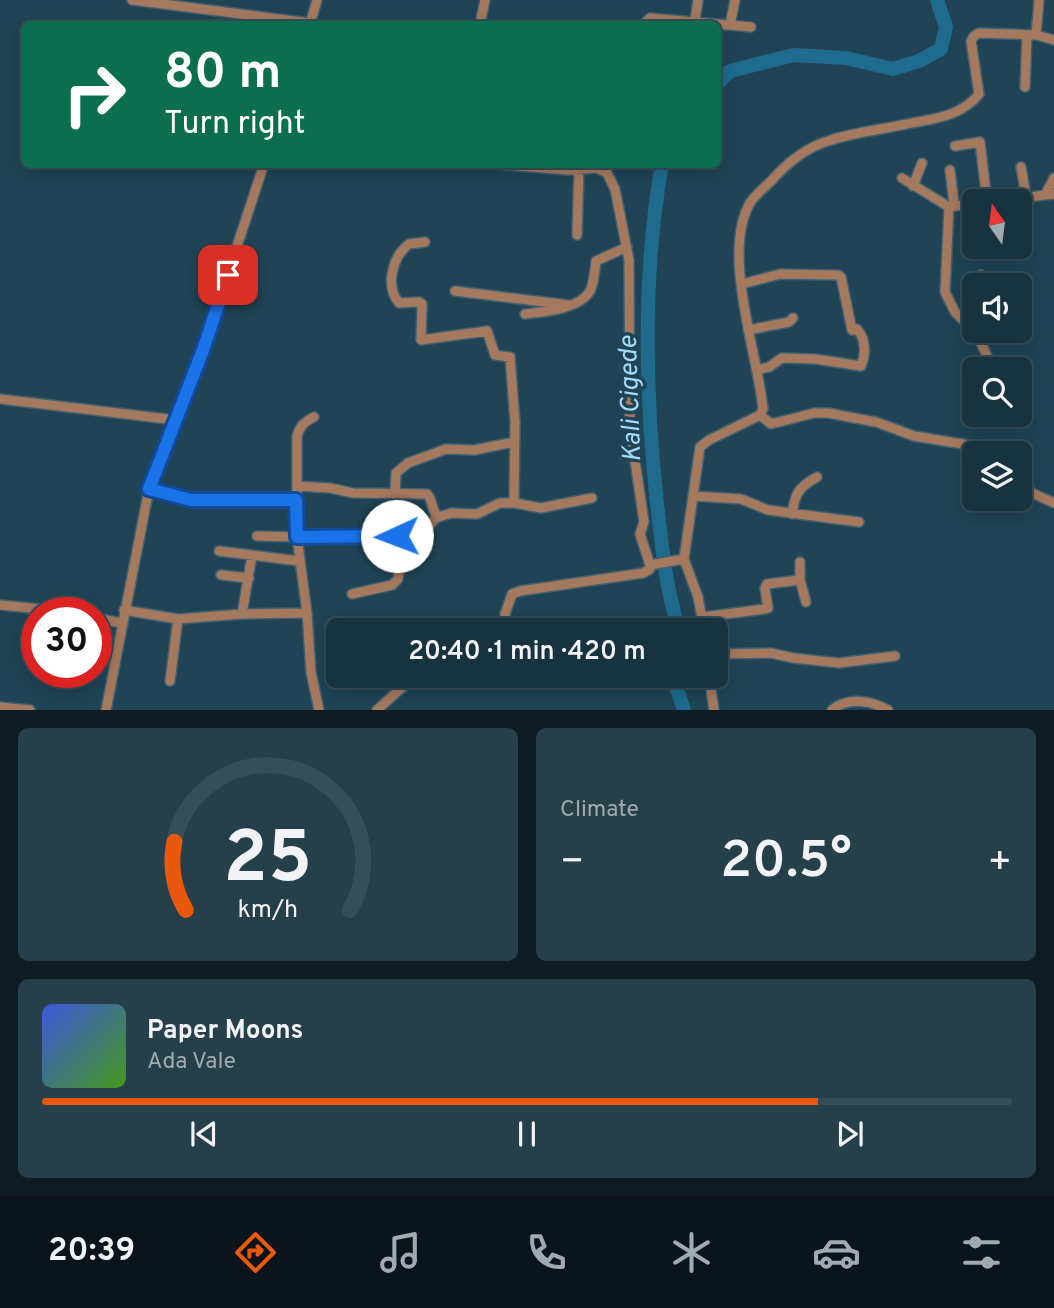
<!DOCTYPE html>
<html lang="en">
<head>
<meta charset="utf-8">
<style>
	:root { --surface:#183340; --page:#253f4b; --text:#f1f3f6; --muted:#9faab1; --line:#364e59; --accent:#ea580c }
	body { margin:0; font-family:Overpass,sans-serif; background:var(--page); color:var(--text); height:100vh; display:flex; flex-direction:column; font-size:26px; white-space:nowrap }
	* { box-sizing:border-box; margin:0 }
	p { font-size:23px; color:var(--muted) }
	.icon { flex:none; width:38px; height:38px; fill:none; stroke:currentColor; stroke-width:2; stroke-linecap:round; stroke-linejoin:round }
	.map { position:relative; height:710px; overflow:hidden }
	.details { display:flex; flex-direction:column; gap:18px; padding:18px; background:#0d1c23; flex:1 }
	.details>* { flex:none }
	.guide { position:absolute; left:21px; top:21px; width:700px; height:147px; border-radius:10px; box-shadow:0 4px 18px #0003,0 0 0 2px var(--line); background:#0b6e4f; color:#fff; overflow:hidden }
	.needle { width:46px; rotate:346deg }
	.buttons { position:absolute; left:962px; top:189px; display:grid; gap:14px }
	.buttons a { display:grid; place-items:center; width:70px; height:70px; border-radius:10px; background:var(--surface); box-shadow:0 4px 18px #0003,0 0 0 2px var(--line); font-size:35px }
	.speed { position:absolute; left:21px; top:597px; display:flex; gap:14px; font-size:35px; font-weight:700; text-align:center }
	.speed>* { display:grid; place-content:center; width:91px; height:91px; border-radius:50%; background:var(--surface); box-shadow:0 4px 18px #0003,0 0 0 2px var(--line); line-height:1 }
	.speed .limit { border:10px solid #d22; background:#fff; color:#111 }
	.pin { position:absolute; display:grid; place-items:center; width:60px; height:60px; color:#fff; margin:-30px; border-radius:14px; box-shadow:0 4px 10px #0006 }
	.me { position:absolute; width:77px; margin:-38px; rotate:268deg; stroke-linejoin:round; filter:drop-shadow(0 0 5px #0008) }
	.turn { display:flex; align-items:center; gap:24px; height:147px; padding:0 28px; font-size:32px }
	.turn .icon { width:91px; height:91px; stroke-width:2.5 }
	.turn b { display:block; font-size:49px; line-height:60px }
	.big { font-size:52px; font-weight:600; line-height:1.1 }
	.details .card { flex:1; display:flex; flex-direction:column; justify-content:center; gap:10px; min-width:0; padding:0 24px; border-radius:10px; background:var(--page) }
	.details .dial { align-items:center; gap:0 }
	.dial svg { height:182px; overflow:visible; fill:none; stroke:var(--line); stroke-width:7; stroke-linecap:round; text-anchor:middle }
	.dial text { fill:var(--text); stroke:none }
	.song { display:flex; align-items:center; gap:21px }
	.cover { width:84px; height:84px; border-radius:10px; background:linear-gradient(135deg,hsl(230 70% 55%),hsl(100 70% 35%)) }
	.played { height:7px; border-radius:4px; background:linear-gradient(90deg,var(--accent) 80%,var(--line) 80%) }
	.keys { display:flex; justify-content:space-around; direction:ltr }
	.heat { display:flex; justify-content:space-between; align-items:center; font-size:38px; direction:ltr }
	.details .tiles { flex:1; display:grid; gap:18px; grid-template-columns:1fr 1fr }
	.card:last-child { grid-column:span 2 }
	.trip { position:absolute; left:326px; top:618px; width:402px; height:70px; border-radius:10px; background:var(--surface); box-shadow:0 4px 18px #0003,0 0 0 2px var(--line); font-weight:600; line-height:70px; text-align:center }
	.dock { display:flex; height:112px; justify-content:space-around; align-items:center; background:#0a141a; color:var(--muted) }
	.dock .icon { width:49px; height:49px }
	.dock .current { color:var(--accent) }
	.dock b { font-size:32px; color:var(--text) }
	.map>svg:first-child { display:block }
</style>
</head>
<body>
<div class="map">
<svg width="1054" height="710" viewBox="0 0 1054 710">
	<rect width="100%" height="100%" fill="#204456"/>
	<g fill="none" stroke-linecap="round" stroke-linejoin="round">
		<path stroke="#1e6b8d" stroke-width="14" d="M 718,83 L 730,71 L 794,55 L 846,58 L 893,69 L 919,61 L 941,49 L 946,27 L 937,0
			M 662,164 C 642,276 645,392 657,504 C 662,547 666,589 679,630
			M 675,676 L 675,683 L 684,710"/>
		<g stroke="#406071" stroke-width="12">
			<path id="minor" d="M 132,0 L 310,23
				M 695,21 L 698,0
				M 310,24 L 317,0
				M 480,24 L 485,0
				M 644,24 L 650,18 L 751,27
				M 730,25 L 735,0
				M 1036,35 L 1039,0
				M 1025,87 L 1027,35
				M 955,146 L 980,142 L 987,201
				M 497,164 L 567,170 L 597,168 L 598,164
				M 1021,167 L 1026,196
				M 597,168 L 607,173 L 615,189 L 629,260 L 630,427 L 644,522 L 640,534 L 650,565
				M 950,170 L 954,204
				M 902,178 L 949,207
				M 913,186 L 922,163
				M 1046,193 L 1054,178
				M 994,201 L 1054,194
				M 975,203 L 949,207 L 945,292 L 955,312 L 977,334 L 993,369
				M 577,235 L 579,169
				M 425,242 L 409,244 C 392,257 385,286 399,303 L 419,302 L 422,304 L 421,340 L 487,331 L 495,355 L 510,357 L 515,422 L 514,503
				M 742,284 L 780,274 L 838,275 L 841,277 L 852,330 L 857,329 C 866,339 866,355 861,366 L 815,359 L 782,358 L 769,367 L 757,370
				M 980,285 L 981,275
				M 455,291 L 569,305
				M 525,314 C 543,312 582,309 591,289 C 594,281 595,270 596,261 L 627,247
				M 748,330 L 789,322 L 793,318
				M 0,399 L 176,420
				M 760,415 L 771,424 L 814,413 L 828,413 L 876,422 L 914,436 L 975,446 L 1002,453
				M 314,417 C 304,422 300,426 297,436 L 297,537 L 307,613 L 311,672 L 319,710
				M 1020,468 L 1025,485 L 1032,493 L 1054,503
				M 297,486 L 330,488 L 353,493 L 427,494 C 434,501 431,513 439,517 L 451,513 L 477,514 L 500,503 L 514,503 L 541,508 L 592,498
				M 149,489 L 191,500 L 296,501
				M 395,494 L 396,473 L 408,463 L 446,449 L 474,450 L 514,442
				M 693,496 L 741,499 L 768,510 L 859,522
				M 792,514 C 795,493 799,487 817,477
				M 257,536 L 333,538 L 413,534 L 427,529 L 437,516
				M 219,551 L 299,561
				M 800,562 L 800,580 L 806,602
				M 650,565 L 684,559
				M 221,575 L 249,578
				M 352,594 L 392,585 L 398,579 L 400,565 L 396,536
				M 0,605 L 72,612
				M 124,610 L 178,619 L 242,614 L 307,613
				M 242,614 L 252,555
				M 703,617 L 765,609 L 768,608 L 765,588 L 767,584 L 800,580
				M 96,618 L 121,623
				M 509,630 L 505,614 L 512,594 L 520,591 L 643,573 L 650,569 L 650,565
				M 704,630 L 698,597 L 684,559 L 700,447 L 709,440 L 760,415 L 763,409 C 758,355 721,253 750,203 C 755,195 765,187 772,180 C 788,162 805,148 828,141 C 851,133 878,130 902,125 C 930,119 960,118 979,94 L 971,41 L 974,36 L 979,33 L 1036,35 L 1054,40
				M 716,654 L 771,653 L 793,658 L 839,663 L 895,656
				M 709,676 L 714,710
				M 170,681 L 178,619
				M 0,707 L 30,710
				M 106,710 L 149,489 L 203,350 L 264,164
				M 377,710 L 407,683 L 443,676
				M 832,710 C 848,697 870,700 888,710"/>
		</g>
		<use href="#minor" stroke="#a5795e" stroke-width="9"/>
	</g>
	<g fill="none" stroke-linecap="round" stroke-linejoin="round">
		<g stroke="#114b97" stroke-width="18">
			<path id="route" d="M 228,275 L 203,350 L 149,489 L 191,500 L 296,500 L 297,537 L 397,536"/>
		</g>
		<use href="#route" stroke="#1a73e8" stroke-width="12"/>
	</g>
	<g text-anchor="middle" stroke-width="7" stroke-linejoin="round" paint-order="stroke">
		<g font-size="26" font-style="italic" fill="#a3dbfa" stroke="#204456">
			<text transform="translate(629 399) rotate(-92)" y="9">Kali Cigede</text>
		</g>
	</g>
</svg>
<div class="buttons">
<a><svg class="needle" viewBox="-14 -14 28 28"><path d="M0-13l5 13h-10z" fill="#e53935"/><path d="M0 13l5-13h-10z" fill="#9faab1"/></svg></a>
<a><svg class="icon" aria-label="sound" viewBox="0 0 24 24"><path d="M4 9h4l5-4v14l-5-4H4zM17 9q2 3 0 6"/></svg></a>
<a><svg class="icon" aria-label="search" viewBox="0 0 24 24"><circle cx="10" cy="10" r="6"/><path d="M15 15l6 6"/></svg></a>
<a><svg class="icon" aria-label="layers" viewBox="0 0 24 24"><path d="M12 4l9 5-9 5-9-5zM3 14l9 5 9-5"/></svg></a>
</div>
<div class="speed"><div class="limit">30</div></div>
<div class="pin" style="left:228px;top:275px;background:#d93025"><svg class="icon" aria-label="arrive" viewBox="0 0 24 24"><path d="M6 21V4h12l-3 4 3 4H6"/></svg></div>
<svg class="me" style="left:397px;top:536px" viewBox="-20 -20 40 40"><circle r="19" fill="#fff"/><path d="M0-13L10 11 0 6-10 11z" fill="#1a73e8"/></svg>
<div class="trip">20:40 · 1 min · 420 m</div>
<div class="guide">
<div class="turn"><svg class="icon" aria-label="right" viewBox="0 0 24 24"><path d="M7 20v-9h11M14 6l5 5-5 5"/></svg><div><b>80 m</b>Turn right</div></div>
</div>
</div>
<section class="details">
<div class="tiles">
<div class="card dial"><svg viewBox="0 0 100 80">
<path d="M14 69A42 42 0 1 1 86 69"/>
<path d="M14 69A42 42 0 0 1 9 39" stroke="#ea580c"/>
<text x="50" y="56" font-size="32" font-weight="700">25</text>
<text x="50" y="72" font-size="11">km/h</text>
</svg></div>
<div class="card"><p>Climate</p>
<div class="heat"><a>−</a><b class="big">20.5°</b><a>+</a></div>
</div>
<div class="card">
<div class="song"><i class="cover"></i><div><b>Paper Moons</b><p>Ada Vale</p></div></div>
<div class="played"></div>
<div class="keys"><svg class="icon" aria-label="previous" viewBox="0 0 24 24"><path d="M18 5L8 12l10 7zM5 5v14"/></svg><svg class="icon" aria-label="pause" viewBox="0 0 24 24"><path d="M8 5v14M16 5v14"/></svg><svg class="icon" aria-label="next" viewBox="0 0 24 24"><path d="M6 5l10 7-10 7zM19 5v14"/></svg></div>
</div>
</div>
</section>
<nav class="dock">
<b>20:39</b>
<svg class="icon current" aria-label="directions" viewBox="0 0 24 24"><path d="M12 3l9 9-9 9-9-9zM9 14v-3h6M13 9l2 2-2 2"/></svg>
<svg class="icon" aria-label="music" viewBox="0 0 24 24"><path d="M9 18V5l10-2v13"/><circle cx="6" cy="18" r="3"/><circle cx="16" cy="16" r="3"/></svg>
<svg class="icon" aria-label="phone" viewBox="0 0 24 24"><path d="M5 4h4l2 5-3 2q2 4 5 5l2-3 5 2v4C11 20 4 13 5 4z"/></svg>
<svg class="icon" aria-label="climate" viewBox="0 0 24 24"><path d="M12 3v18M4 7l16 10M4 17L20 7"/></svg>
<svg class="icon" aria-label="car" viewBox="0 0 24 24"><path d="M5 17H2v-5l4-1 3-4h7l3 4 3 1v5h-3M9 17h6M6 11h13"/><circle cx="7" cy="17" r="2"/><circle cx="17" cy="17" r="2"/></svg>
<svg class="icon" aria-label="filters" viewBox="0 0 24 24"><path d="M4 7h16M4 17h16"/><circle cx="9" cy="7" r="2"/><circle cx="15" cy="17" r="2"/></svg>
</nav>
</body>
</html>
